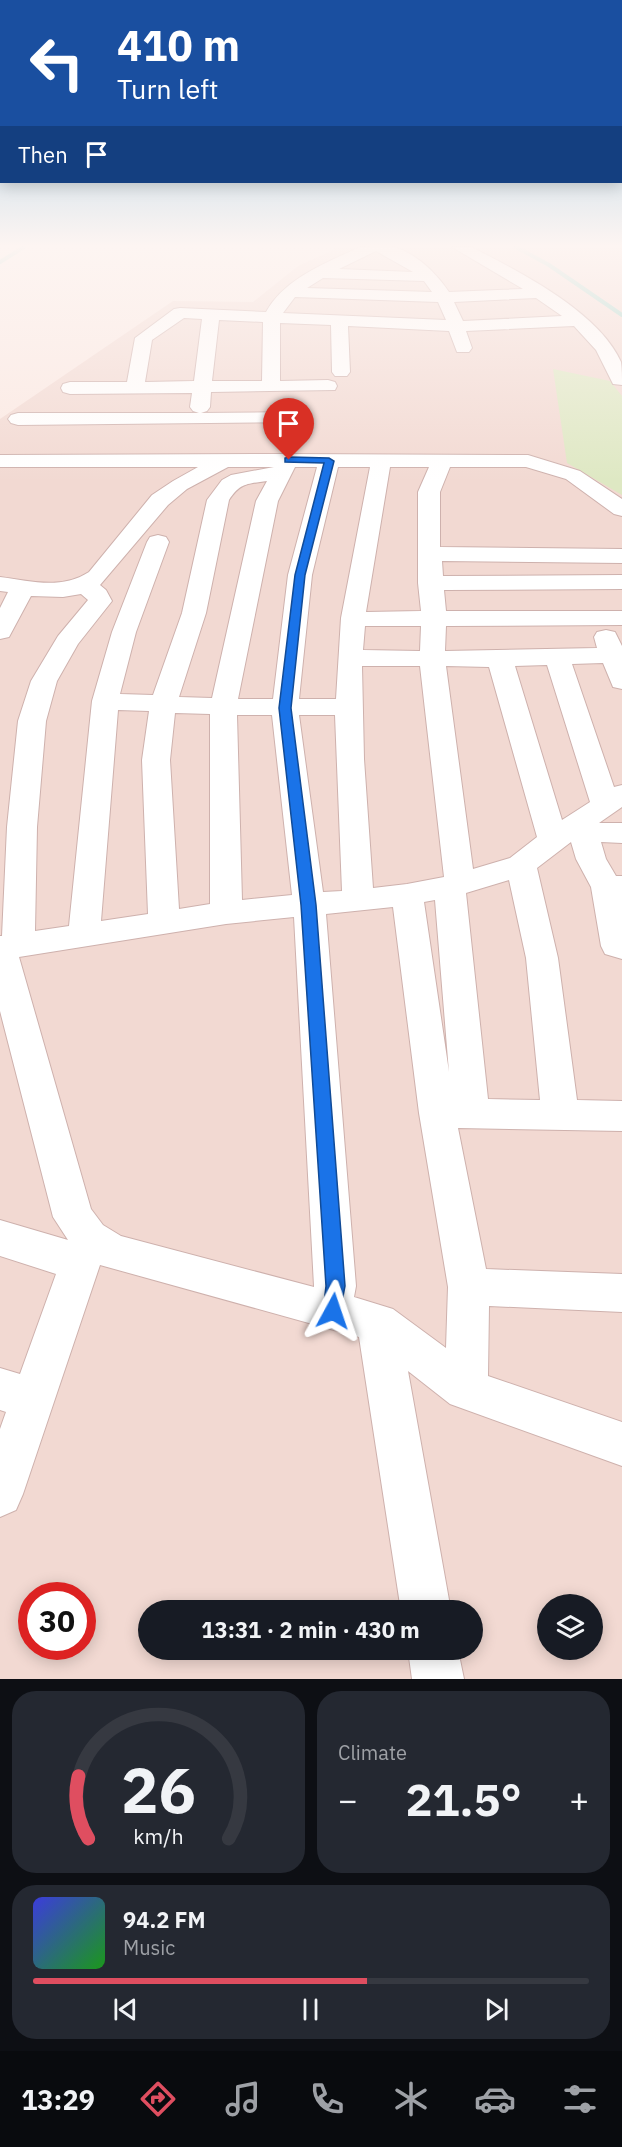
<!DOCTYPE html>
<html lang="en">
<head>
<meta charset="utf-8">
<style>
	:root { --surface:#171b24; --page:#242831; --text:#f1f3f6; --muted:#9ea1a6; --line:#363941; --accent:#df4e60 }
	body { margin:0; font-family:"IBM Plex Sans",sans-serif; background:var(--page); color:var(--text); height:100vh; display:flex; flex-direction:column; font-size:22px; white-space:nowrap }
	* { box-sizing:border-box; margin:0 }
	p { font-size:20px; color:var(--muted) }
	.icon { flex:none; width:33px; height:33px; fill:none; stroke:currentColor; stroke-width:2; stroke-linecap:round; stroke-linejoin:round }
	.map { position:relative; height:1679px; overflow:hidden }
	.drawer { display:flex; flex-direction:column; gap:12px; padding:12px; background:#0d0f14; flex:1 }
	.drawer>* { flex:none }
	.top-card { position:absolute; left:0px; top:0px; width:622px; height:183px; box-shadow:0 3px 15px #0003; background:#1a4fa0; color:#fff; overflow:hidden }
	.controls { position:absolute; left:537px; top:1594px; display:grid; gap:12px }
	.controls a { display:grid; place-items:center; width:66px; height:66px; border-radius:50%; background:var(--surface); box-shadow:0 3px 15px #0003; font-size:30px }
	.speed { position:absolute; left:18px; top:1582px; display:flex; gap:12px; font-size:30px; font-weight:700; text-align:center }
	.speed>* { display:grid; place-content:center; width:78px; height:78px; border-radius:50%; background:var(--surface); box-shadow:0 3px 15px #0003; line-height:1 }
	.speed .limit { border:9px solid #d22; background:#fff; color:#111 }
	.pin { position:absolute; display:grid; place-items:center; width:51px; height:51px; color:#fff; margin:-62px -26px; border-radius:50% 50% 50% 0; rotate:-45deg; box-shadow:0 0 6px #0007 }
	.pin .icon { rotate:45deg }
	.me { position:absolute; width:66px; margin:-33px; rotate:5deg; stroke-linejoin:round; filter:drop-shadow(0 0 4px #0008) }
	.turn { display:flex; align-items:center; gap:21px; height:126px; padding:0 18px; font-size:27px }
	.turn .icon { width:78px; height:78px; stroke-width:2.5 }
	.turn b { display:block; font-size:42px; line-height:51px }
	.then { display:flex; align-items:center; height:57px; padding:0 18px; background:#0003; gap:12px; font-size:22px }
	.big { font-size:45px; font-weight:800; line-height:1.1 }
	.drawer .widget { flex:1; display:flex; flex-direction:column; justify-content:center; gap:9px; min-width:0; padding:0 21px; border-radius:24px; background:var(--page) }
	.drawer .dial { align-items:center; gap:0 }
	.dial svg { height:156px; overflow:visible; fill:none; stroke:var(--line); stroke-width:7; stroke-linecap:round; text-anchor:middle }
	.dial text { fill:var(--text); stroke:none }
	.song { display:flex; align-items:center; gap:18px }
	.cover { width:72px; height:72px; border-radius:9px; background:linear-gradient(135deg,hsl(240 70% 55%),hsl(120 70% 35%)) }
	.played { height:6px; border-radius:3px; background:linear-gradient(90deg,var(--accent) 60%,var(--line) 60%) }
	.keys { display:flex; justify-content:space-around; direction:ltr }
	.heat { display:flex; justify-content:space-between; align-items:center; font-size:33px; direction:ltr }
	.drawer .tiles { flex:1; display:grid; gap:12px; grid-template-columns:1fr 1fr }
	.widget:last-child { grid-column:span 2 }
	.trip { position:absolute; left:138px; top:1600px; width:345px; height:60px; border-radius:30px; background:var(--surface); box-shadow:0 3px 15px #0003; font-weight:800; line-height:60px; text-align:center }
	.tabs { display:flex; height:96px; justify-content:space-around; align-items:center; background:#090b0e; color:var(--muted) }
	.tabs .icon { width:42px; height:42px }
	.tabs .selected { color:var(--accent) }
	.tabs b { font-size:27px; color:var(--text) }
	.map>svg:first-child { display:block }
</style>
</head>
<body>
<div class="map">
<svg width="622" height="1679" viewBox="0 0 622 1679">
	<rect width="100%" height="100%" fill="#fbe9e3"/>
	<path fill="#f2d9d2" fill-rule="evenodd" d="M 340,247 L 622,247 L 622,1679 L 0,1679 L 0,419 L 173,301 L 253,302 L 298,266 ZM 32,1596 L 82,1596 L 82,1647 L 32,1647 ZM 548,1605 L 592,1605 L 592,1650 L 548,1650 ZM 148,1611 L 472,1611 L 472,1650 L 148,1650 Z"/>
	<path fill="#dee8c3" d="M 553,369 L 610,381 L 622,396 L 622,495 L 567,463 Z"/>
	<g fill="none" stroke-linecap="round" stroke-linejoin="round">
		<path stroke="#a0d5ca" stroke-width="4" d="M 516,247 L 549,265 L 622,315
			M 0,262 L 24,247"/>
		<g stroke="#ceb1ad" stroke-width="2">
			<path id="minor" d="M 360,247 C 370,247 384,245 394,247 C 417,254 436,273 449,292 L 523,289 L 452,247 L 471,247 L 481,252 C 526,275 600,314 621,362 C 622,369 622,378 622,385 L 613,384 L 596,350 L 574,326 L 466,331 L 472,348 L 469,352 L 457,352 L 449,331 L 348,326 L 350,372 L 347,376 L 335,376 L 332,372 L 331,325 L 280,323 L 280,381 L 328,380 L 335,382 L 337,386 L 335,390 L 211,392 L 210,407 L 207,411 L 201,413 L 294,412 L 301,414 L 304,418 L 301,422 L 18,425 L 11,423 L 8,419 L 11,415 L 18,413 L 199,413 L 193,411 L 190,407 L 192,393 L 70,394 L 63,392 L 61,388 L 63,384 L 70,382 L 127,382 L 135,338 L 174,309 L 180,308 L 266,312 C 285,278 326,263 360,247 ZM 376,251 L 413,272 L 339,269 ZM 323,278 L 424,281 L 432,292 L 307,288 ZM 295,297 L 438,302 L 446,320 L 283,313 ZM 536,298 L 562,316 L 463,321 L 454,302 ZM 184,318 L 202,319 L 194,381 L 145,382 L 152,340 ZM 219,320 L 263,322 L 262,381 L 212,381 Z
				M 288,454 L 528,455 L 580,471 L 622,499 L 622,516 L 614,514 L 566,479 L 526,467 L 450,467 L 440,492 L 440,547 L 622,549 L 622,563 L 442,561 L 443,576 L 622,575 L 622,589 L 444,590 L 446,611 L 622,611 L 622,625 L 446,626 L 445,651 L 597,648 L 594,637 L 597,632 L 606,630 L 615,632 L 622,646 L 622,689 L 613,687 L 603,663 L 572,664 L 614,787 L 622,785 L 622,807 L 599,823 L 622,823 L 622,843 L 601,842 L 606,859 L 616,876 L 622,876 L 622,959 L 605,954 L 601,946 L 591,887 L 576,859 L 571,842 L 537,868 L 558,958 L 577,1100 L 622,1101 L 622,1131 L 458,1128 L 486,1269 L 622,1274 L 622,1312 L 489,1306 L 488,1376 L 622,1422 L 622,1466 L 450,1404 L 408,1371 L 451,1611 L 401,1611 L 359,1337 L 100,1265 L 23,1494 L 16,1510 L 0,1517 L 0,1429 L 6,1412 L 0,1410 L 0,1368 L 20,1374 L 56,1274 L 0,1256 L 0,1220 L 68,1240 L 53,1217 L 0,1011 L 0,936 L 2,936 L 7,827 L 18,721 L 31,681 L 58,636 L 88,600 L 81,594 L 63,597 L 31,596 L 9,637 L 0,639 L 0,608 L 8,592 L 0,591 L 0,577 C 31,581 61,590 89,572 L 152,495 L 173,481 L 198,467 L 0,467 L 0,455 ZM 228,467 L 274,467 L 231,475 L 222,480 L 207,500 L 182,613 L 153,695 L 120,694 L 136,632 L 169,542 L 166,537 L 158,535 L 150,537 L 147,542 L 112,632 L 92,701 L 69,926 L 35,931 L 37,827 L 46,721 L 57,681 L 78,644 L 112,601 L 106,590 L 100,585 L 168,505 L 187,489 ZM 295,467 L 317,467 L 288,575 L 273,699 L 238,699 L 278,501 ZM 338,467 L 370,467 L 341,618 L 336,699 L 299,699 L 312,575 ZM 390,467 L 429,467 L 418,492 L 418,583 L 421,611 L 366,612 ZM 267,481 L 256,501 L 212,698 L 179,697 L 206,613 L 229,500 C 240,483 247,484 267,481 ZM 365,626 L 421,626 L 420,651 L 363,650 ZM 547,665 L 590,802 L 562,820 L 515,666 ZM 362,666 L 420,666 L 444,877 L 407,884 L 373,888 L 364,759 ZM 446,666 L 489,667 L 537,837 L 510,858 L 473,869 ZM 118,710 L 149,711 L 142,760 L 148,914 L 101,921 ZM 175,713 L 210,714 L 210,904 L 179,909 L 170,760 ZM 237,715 L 272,715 L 292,895 L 242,900 ZM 299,715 L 335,715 L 342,891 L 323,892 ZM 509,880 L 526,958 L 540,1100 L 488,1099 L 466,893 ZM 435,900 L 449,1072 L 424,902 ZM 393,907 L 419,1113 L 448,1287 L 446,1348 L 393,1309 L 354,1297 L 356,1286 L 326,914 ZM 294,917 L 314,1286 L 314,1287 L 121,1236 L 103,1225 L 91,1209 L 19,957 L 226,924 Z
				M 408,1650 L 458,1650 L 464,1679 L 412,1679 Z"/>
		</g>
		<use href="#minor" fill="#fff" fill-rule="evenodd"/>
	</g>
	<linearGradient id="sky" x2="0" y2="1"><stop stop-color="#95c7e3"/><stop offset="0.51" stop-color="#fdf5f2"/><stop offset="1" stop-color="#fdf5f2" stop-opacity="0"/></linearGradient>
	<rect width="622" height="482" fill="url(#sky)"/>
	<path fill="#1a73e8" stroke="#114b97" stroke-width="1.5" d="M 289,457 L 329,458 L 334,461 L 305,575 L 291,708 L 316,905 L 345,1286 L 339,1317 L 333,1320 L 326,1317 L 323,1311 L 326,1286 L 301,905 L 279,708 L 295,575 L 324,463 L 285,462 L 285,458 Z"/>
</svg>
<div class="controls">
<a><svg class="icon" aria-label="layers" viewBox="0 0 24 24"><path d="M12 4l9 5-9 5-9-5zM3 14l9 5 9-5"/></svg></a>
</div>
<div class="speed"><div class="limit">30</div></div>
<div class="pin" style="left:289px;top:460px;background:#d93025"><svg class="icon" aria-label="arrive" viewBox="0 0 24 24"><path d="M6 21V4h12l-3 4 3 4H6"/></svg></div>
<svg class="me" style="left:333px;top:1311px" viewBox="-20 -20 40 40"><path d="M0-17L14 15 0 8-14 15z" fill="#1a73e8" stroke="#fff" stroke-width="4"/></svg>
<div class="trip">13:31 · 2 min · 430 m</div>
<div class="top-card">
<div class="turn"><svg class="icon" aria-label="left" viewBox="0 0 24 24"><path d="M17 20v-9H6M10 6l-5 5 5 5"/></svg><div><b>410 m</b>Turn left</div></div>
<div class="then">Then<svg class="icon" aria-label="arrive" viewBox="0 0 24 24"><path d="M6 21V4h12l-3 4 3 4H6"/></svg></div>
</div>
</div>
<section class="drawer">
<div class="tiles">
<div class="widget dial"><svg viewBox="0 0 100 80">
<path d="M14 69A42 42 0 1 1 86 69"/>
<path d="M14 69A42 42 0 0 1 9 37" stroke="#df4e60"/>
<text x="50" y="56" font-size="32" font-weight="700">26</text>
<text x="50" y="72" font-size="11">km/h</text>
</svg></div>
<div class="widget"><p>Climate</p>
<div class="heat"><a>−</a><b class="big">21.5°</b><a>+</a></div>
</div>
<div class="widget">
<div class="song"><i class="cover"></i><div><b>94.2 FM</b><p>Music</p></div></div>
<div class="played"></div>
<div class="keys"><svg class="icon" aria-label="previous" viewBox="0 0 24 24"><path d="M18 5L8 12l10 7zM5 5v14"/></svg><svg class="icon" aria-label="pause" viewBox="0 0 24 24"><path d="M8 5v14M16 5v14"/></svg><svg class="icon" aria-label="next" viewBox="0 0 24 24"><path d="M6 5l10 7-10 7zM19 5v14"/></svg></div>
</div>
</div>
</section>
<nav class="tabs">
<b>13:29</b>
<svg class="icon selected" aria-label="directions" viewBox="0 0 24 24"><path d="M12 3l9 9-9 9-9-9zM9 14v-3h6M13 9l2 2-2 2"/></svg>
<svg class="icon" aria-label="music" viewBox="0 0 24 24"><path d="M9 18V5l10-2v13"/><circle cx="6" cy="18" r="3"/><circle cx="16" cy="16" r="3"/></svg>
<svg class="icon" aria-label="phone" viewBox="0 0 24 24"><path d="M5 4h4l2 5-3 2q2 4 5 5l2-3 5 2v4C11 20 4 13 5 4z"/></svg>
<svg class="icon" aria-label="climate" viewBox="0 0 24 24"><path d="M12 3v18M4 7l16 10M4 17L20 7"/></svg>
<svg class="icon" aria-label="car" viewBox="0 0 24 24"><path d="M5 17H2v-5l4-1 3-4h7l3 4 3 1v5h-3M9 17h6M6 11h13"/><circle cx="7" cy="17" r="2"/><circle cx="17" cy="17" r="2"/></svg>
<svg class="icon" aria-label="filters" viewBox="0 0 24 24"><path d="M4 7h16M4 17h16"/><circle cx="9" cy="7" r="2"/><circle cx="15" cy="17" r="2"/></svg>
</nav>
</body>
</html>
